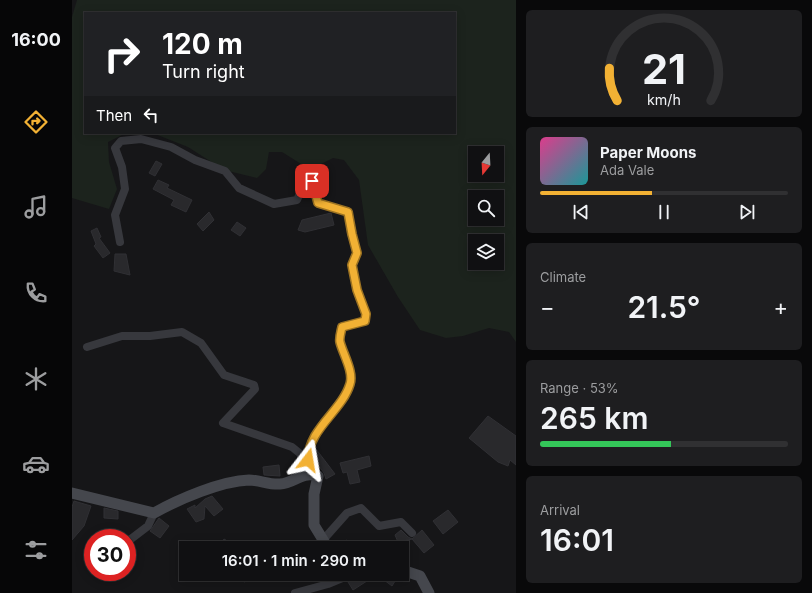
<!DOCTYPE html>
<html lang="en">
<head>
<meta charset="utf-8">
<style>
	:root { --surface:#101012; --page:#1e1e20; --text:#f1f3f6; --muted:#9c9d9f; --line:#303032; --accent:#f2b134 }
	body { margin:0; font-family:Inter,sans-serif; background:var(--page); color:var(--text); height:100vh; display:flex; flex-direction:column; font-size:15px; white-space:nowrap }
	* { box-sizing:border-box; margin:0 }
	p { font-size:13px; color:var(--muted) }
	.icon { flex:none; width:22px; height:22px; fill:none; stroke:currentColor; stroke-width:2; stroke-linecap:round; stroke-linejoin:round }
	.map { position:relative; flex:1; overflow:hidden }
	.drawer { display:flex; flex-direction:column; gap:10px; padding:10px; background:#09090a; width:296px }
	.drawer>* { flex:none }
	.guide { position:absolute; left:12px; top:12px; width:372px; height:122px; border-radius:0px; box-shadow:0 2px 10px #0003,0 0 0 1px var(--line); background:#202124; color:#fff; overflow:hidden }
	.needle { width:26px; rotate:198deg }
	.fabs { position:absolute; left:396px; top:146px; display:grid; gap:8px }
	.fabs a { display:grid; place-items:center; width:36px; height:36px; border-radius:0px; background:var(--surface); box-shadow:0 2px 10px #0003,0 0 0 1px var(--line); font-size:20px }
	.speed { position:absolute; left:12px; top:529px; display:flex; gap:8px; font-size:20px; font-weight:700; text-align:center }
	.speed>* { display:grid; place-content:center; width:52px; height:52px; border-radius:50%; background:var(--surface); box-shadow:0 2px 10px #0003,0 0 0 1px var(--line); line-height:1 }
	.speed .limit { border:6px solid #d22; background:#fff; color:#111 }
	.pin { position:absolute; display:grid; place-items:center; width:34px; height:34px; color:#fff; margin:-17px; border-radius:8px; box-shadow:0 2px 6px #0006 }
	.me { position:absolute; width:44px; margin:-22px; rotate:14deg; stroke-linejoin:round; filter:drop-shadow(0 0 3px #0008) }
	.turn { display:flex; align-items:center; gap:14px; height:84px; padding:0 12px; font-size:18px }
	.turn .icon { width:52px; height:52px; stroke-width:2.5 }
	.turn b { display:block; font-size:28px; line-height:34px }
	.then { display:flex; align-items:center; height:38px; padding:0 12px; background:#0003; gap:8px; font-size:15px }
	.big { font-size:30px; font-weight:600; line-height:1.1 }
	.drawer .tile { flex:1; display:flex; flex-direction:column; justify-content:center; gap:6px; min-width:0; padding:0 14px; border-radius:6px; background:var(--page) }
	.drawer .dial { align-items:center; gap:0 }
	.dial svg { height:104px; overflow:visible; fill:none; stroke:var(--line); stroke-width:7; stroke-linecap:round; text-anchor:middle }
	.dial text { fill:var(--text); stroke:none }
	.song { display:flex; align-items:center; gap:12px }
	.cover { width:48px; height:48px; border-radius:6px; background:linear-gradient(135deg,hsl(330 70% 55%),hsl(180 70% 35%)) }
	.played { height:4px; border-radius:2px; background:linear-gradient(90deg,var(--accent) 45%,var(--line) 45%) }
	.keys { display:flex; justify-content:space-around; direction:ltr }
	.heat { display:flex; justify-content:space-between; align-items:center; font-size:22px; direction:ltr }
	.charge { height:6px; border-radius:3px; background:linear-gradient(90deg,#34c759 53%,var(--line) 0) }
	.trip { position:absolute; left:107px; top:541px; width:230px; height:40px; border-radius:0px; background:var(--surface); box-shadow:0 2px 10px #0003,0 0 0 1px var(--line); font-weight:600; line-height:40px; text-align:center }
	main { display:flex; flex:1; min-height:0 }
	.dock { display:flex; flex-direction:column; width:72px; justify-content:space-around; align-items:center; background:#060607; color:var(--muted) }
	.dock .icon { width:28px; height:28px }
	.dock .current { color:var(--accent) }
	.dock b { font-size:18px; color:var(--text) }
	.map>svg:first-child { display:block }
</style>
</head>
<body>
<main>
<nav class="dock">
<b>16:00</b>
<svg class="icon current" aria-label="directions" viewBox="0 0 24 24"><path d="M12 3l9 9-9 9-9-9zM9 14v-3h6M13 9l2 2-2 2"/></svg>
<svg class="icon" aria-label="music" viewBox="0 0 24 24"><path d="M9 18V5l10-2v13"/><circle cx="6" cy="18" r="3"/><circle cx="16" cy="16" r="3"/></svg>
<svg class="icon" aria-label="phone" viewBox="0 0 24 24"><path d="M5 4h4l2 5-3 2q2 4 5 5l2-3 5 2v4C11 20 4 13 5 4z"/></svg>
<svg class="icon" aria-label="climate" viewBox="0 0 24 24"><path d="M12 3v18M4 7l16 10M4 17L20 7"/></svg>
<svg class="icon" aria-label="car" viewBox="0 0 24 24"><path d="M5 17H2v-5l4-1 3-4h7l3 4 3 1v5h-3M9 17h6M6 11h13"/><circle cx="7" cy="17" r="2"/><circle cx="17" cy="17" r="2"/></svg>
<svg class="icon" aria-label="filters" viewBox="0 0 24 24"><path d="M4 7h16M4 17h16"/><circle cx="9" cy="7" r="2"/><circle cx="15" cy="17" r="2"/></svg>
</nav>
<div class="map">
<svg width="444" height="593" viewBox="0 0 444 593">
	<rect width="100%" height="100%" fill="#161618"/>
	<path fill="#1c231d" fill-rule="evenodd" d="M 5,0 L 444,0 L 444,342 L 437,332 L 417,328 L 391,336 L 374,338 L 348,330 L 326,297 L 296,245 L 287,180 L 272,160 L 261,158 L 243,167 L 234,167 L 210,152 L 197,152 L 194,169 L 185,178 L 152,170 L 116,147 L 83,134 L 72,133 L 383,133 L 383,13 L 13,13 L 13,133 L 54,133 L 36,142 L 37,162 L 45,189 L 37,209 L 0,198 L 0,17 ZM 403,153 L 425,153 L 425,175 L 403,175 ZM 403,197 L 425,197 L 425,219 L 403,219 ZM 403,241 L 425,241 L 425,263 L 403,263 Z"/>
	<path fill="#29292c" stroke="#303034" d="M 84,161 L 90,164 L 83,176 L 77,173 Z
		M 86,180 L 97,185 L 95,188 L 120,200 L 114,212 L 99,205 L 102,200 L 81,189 Z
		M 137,212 L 142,220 L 131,231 L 125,224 Z
		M 259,213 L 262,225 L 233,232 L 226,230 L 230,220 Z
		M 165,222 L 174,228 L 168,236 L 159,230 Z
		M 25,228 L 29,237 L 27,238 L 38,253 L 31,258 L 22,246 L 24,244 L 19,231 Z
		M 43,254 L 54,254 L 58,275 L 42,271 Z
		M 416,416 L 444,436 L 444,465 L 438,460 L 436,466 L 426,462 L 397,438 Z
		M 244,449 L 263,474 L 254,479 L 252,473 L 242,459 L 242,453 Z
		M 297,456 L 299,466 L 285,470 L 288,482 L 278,484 L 275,472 L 271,473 L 268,463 Z
		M 224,460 L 232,469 L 220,473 L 216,470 Z
		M 207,465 L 208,476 L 192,475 L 191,467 Z
		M 140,496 L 151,509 L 142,516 L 133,506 L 132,519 L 124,522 L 115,509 L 123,505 L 123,508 L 133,499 Z
		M 2,501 L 19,506 L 12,526 L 0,540 L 0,507 Z
		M 32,508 L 46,511 L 46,519 L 32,518 Z
		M 376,510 L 386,522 L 371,534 L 361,521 Z
		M 87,518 L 97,526 L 88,538 L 78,531 Z
		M 329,530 L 336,537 L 340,539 L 326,542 L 323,535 Z
		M 350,530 L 362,545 L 352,553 L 340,539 Z
		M 152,539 L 167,548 L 146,548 Z
		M 274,540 L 290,548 L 270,548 Z
		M 152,574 L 176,574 L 173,582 Z
		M 286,574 L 291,574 L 295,581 L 281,590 L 276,582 L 282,579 Z
		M 304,574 L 320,574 L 325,578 L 320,586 Z"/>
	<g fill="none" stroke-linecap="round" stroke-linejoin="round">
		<path stroke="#37383d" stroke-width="8" d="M 48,242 L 43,215 L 53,189 L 50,167 L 43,148 L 49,141 L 69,139 L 99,147 L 123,160 L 153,171 L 167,188 L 202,204 L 225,200 L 233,182 L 240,181 L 246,203 L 276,212 L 279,234 L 285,253 L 280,265 L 285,290 L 294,314 L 293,321 L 269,327 C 269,332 267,338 268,342 C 271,354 282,372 278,384 C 272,404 231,439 236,460 C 238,465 243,471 246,476
			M 15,347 L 50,336 L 78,336 L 110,332 L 129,343 L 152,375 L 182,385 L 183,389 L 151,423 L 220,447 L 236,460
			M 251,540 L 275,513 L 289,508 L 307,526 L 329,522 L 340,533
			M 55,542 L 76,526 L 82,513
			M 223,593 L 256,584 L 280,574"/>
		<path stroke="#45474d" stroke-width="11" d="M 0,493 L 82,513 C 107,499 149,481 177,480 C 187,480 198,485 208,484 C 223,483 229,471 246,476 L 242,494 L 242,525 L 256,548
			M 330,570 L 348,576 L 357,593"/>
	</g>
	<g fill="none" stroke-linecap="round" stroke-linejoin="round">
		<g stroke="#9d7322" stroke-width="10">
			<path id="route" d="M 236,460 C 236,429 270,411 278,384 C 282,372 271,354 268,342 C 267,338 269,332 270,327 L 293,321 L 294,314 L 285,290 L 280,265 L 285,253 L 280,234 L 276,212 L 246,203 L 240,181"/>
		</g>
		<use href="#route" stroke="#f2b134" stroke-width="7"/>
	</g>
</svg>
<div class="fabs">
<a><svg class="needle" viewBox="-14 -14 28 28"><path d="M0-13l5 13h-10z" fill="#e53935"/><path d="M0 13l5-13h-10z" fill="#9c9d9f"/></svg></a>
<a><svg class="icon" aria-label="search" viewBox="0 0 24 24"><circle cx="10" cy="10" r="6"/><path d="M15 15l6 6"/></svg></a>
<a><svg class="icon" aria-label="layers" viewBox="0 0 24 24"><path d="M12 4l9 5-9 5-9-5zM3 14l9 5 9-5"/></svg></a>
</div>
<div class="speed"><div class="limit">30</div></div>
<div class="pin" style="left:240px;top:181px;background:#d93025"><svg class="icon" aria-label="arrive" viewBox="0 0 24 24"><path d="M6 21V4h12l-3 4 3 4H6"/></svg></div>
<svg class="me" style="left:236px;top:460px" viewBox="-20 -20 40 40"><path d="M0-17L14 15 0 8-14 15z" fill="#f2b134" stroke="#fff" stroke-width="4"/></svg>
<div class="trip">16:01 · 1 min · 290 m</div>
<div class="guide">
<div class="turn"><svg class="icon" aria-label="right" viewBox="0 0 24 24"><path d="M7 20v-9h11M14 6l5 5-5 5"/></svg><div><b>120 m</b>Turn right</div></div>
<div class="then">Then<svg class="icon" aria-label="left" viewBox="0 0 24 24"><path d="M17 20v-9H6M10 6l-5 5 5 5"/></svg></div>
</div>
</div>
<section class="drawer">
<div class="tile dial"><svg viewBox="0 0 100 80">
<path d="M14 69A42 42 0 1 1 86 69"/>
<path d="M14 69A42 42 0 0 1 8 44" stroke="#f2b134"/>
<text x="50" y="56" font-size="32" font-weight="700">21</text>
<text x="50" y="72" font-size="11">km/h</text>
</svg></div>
<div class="tile">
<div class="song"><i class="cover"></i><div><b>Paper Moons</b><p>Ada Vale</p></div></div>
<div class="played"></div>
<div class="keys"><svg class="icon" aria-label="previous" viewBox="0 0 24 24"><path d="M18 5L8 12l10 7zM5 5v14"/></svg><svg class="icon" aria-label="pause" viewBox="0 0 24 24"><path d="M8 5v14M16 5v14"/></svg><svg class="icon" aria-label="next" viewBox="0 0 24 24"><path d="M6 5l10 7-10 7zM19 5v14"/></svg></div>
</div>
<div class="tile"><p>Climate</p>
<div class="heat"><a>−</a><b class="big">21.5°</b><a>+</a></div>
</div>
<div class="tile"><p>Range · 53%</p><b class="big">265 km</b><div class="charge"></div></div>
<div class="tile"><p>Arrival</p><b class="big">16:01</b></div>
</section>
</main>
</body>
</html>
